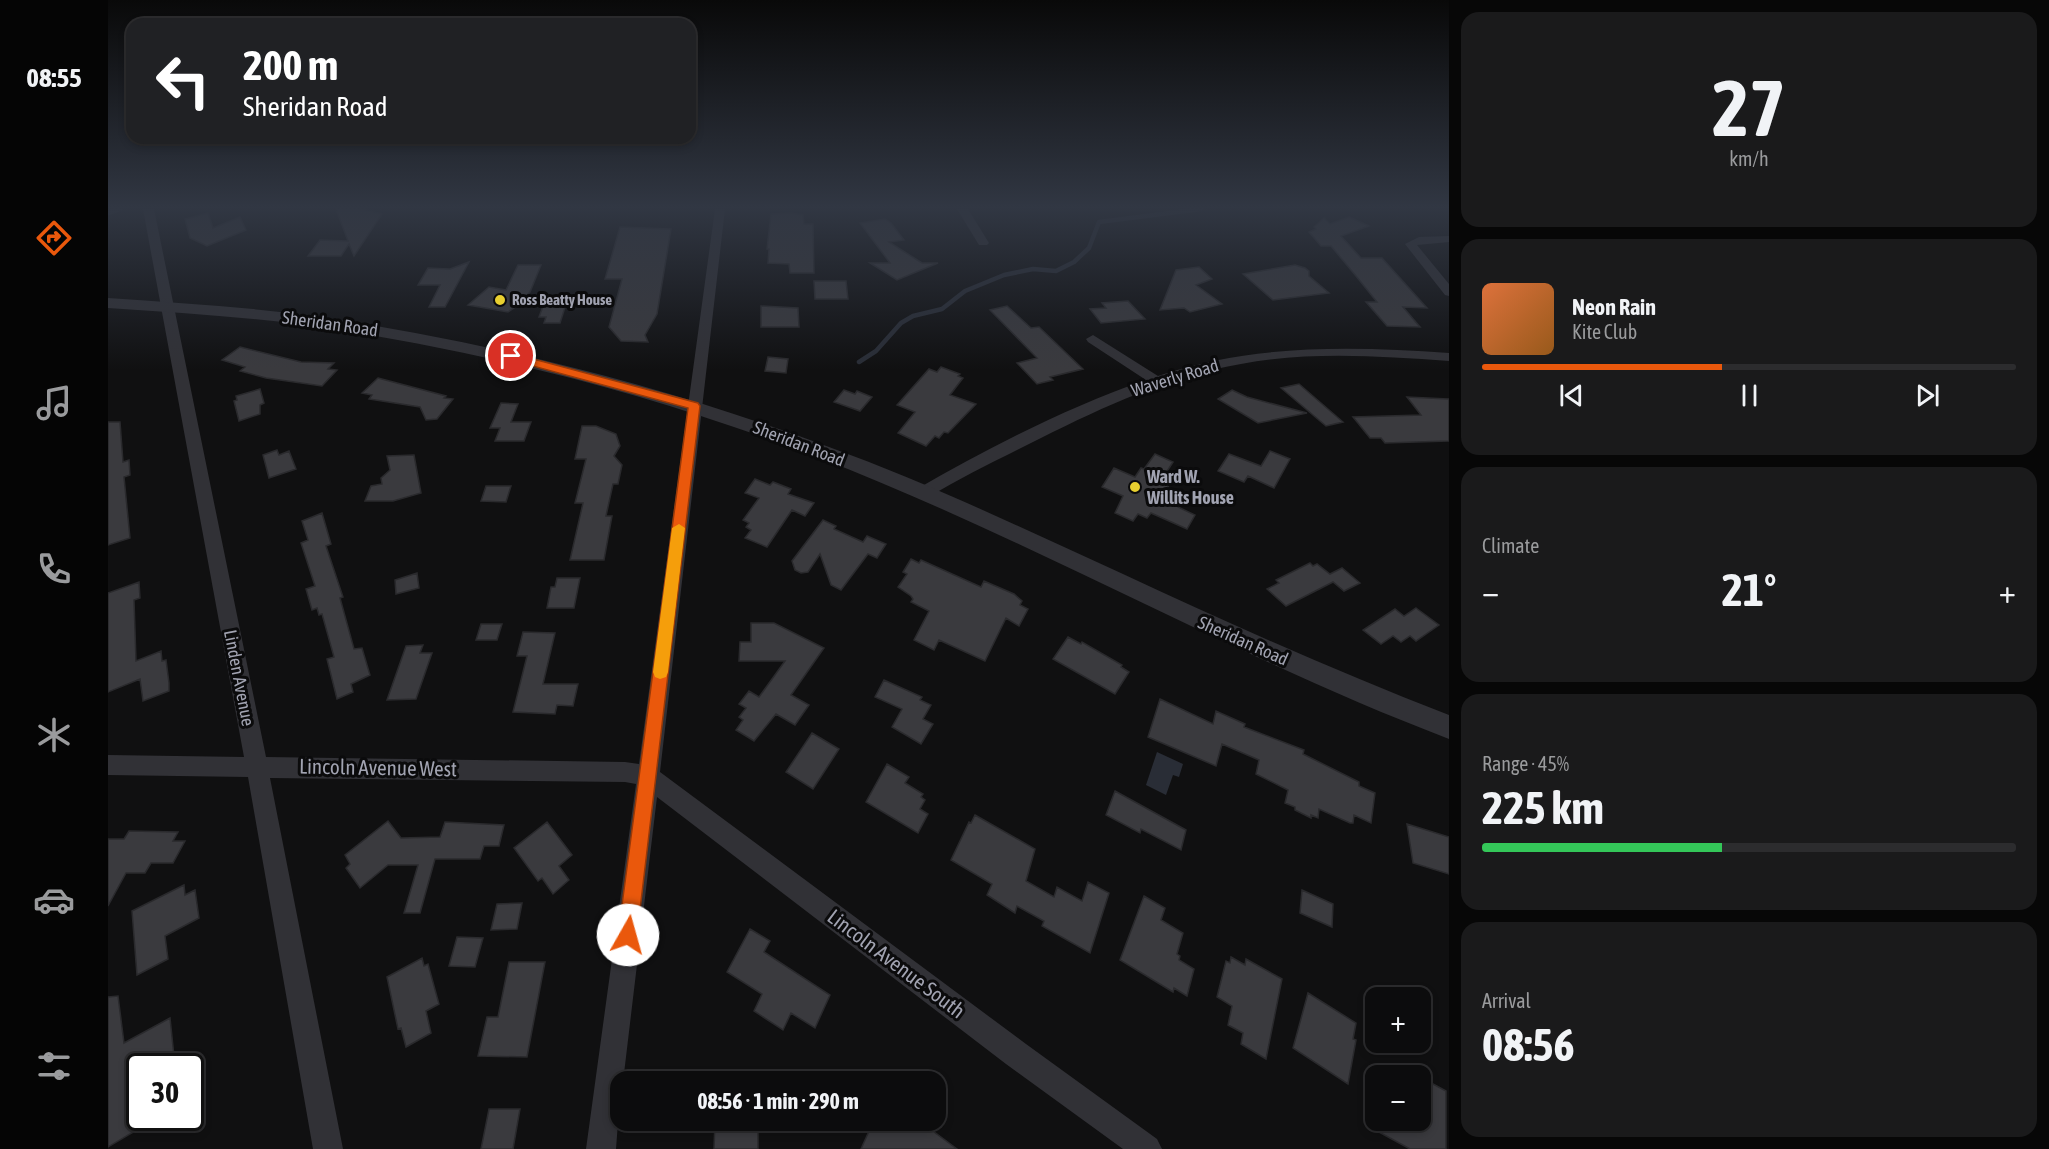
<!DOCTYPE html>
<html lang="en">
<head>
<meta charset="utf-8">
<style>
	:root { --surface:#0c0c0d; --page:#1a1a1b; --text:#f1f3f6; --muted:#9a9b9d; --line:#2c2c2e; --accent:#ea580c }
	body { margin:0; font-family:"Asap Condensed",sans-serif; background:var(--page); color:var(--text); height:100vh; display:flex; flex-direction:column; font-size:22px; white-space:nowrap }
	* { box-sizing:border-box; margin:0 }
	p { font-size:20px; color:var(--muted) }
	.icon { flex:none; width:33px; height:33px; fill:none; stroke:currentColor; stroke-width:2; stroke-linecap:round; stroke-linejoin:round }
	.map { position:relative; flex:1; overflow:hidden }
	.side { display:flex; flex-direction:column; gap:12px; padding:12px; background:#070707; width:600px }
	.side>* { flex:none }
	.hud { position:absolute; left:18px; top:18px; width:570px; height:126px; border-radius:18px; box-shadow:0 3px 9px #0003,0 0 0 2px var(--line); background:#202124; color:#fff; overflow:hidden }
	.buttons { position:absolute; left:1257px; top:987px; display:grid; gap:12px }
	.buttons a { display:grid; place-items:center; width:66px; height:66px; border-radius:12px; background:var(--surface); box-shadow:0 3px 9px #0003,0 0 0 2px var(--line); font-size:30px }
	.speed { position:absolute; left:18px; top:1053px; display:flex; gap:12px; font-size:30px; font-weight:700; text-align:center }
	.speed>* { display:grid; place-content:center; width:78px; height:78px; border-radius:50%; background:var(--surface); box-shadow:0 3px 9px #0003,0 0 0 2px var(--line); line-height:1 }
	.speed .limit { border:3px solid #111; border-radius:9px; background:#fff; color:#111 }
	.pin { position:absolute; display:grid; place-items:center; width:51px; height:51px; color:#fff; margin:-26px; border:3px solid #fff; border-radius:50%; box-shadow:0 2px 6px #0007 }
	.me { position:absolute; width:66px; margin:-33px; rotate:7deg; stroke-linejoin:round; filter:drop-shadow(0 0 4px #0008) }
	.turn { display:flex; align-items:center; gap:21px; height:126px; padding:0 18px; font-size:27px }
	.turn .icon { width:78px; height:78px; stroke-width:2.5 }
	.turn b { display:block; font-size:42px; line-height:51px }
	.big { font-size:45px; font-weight:700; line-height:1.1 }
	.side .widget { flex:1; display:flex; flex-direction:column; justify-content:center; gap:9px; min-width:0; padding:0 21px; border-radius:18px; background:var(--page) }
	.side .dial { align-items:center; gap:0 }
	.dial b { font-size:78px; line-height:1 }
	.song { display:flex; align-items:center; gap:18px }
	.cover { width:72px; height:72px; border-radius:9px; background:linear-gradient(135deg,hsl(20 70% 55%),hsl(30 70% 35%)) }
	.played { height:6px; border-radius:3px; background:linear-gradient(90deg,var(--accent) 45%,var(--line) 45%) }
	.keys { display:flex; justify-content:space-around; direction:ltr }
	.heat { display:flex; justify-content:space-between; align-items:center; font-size:33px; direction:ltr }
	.charge { height:9px; border-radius:4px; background:linear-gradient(90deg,#34c759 45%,var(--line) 0) }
	.trip { position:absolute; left:502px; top:1071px; width:336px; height:60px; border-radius:18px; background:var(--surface); box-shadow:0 3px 9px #0003,0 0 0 2px var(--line); font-weight:700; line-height:60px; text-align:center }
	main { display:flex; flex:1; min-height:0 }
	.dock { display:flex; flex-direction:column; width:108px; justify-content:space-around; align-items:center; background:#050505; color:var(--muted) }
	.dock .icon { width:42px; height:42px }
	.dock .current { color:var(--accent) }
	.dock b { font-size:27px; color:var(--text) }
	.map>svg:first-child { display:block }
</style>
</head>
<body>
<main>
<nav class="dock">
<b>08:55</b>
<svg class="icon current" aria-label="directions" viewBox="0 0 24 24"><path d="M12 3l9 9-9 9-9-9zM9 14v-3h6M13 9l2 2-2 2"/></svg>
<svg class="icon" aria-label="music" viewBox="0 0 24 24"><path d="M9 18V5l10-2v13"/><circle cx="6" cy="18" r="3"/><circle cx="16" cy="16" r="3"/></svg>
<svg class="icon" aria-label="phone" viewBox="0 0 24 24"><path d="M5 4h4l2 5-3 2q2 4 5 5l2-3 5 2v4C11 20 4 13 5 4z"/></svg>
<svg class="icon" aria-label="climate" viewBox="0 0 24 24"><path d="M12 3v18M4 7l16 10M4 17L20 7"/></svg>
<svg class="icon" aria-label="car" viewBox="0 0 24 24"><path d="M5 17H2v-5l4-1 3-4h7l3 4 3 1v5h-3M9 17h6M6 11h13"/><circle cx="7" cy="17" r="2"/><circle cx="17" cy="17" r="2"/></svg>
<svg class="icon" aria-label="filters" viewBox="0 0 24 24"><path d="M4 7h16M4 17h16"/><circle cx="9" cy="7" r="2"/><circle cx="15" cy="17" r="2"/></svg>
</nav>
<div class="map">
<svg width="1341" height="1149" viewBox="0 0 1341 1149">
	<rect width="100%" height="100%" fill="#101011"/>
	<path fill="#292d36" d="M 1049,752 L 1075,764 L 1071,777 L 1065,775 L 1058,795 L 1038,785 Z"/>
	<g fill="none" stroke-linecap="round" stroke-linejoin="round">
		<path stroke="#292d36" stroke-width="4.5" d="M 0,213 L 12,209
			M 751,362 L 768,351 L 793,323 L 805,316 L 834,309 L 857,291 L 896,275 L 925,269 L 948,271 L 966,262 L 981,248 L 991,222 L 1093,209"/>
	</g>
	<path fill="#3a3a3e" stroke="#2a2a2d" stroke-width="1.5" d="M 228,209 L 255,209 L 274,214 L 246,256 L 241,244 L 233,256 L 200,256 L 212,240 L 240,241 Z
		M 100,213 L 105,228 L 132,217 L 138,230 L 99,246 L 82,238 L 77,219 Z
		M 683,213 L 695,215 L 696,224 L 705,224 L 706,273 L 682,273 L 681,264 L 660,263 L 661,249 L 659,249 L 663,214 Z
		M 1241,217 L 1261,226 L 1233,236 L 1253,258 L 1274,258 L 1319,308 L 1295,307 L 1312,327 L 1279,326 L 1258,302 L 1269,302 L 1248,276 L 1223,246 L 1213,246 L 1201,232 L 1208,229 L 1206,227 L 1216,218 L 1222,224 Z
		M 777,219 L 783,223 L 796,240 L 781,242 L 814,263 L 830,263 L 789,280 L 762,263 L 782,263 L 752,223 Z
		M 512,227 L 563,229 L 549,314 L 537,335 L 540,342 L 513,341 L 501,327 L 514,279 L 497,279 Z
		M 361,262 L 337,307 L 321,307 L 332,285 L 310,285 L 320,268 L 342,269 Z
		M 410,265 L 433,265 L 422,292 L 409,306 L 400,312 L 360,305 L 381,287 L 398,290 Z
		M 1187,265 L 1197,268 L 1201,271 L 1201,276 L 1221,293 L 1165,300 L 1135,274 Z
		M 1091,267 L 1104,279 L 1088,285 L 1114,304 L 1082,312 L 1076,308 L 1052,310 L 1068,270 Z
		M 706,281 L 738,281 L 740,299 L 707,299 Z
		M 437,301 L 459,301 L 452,323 L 436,323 L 438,317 L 431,317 Z
		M 1020,301 L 1037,319 L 993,323 L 982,309 L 998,308 L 994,303 Z
		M 653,306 L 690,308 L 691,327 L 653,327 Z
		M 899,306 L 923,328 L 931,327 L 975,369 L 942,377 L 945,380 L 929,384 L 909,363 L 929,358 L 882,310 Z
		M 132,347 L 193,362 L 226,363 L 220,369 L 229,370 L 214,386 L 158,378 L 132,371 L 137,367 L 114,360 Z
		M 660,357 L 680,359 L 678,373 L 657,371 Z
		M 833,367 L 852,374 L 850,376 L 855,378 L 842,395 L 868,404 L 840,433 L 836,432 L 831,438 L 827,436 L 818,446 L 790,433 L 807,412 L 789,405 L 821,369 L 829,372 Z
		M 270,378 L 338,396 L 336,398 L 345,399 L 329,419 L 318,420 L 312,407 L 261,399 L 264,395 L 254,393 Z
		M 1191,384 L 1235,422 L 1218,426 L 1173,388 Z
		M 152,389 L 156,403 L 152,405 L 152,414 L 131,421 L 126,401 L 129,400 L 128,396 Z
		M 736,390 L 747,394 L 749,391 L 764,397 L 752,411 L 726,402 Z
		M 1124,390 L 1139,397 L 1199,413 L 1150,423 L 1110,399 Z
		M 1299,397 L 1341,399 L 1341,441 L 1277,443 L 1273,438 L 1262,438 L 1245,417 L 1313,415 Z
		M 393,403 L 410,404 L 403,422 L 423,422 L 416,441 L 387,441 L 392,428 L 382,428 Z
		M 0,422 L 12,422 L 15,462 L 21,460 L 22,475 L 16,477 L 22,538 L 0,545 Z
		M 474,426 L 488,426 L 508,434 L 512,446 L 506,456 L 514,465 L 510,484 L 505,484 L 498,516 L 504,516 L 496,560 L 462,560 L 475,503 L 467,503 L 478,459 L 467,459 Z
		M 169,450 L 171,455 L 181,451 L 188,469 L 161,478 L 155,455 Z
		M 1162,451 L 1182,459 L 1166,488 L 1140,476 L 1136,482 L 1110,471 L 1121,454 L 1153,466 Z
		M 1047,454 L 1065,462 L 1056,476 L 1065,479 L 1054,496 L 1072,503 L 1070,507 L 1087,515 L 1079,529 L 1043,513 L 1039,518 L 1030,514 L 1025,521 L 1007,513 L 1015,496 L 994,487 L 1006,468 L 1027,477 L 1033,468 L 1036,469 Z
		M 306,455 L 313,493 L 285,501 L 257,501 L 263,486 L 274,484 L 273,478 L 282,470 L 279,456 Z
		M 647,479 L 662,485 L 665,482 L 683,489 L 680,494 L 706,503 L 697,516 L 684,510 L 659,547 L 637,538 L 643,530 L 638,527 L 641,523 L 635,520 L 651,498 L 637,493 Z
		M 378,486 L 403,486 L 398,502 L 373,501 Z
		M 214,513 L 223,544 L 218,546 L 235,597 L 232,598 L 246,649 L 254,648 L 262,675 L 243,684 L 245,692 L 229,699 L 219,659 L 226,657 L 214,614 L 211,615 L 209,608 L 204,610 L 198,589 L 207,586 L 193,543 L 200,540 L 194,521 Z
		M 715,520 L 728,526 L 726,529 L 755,542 L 759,536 L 778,544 L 769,558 L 760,554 L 733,590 L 723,585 L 712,554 L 700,572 L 693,573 L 687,570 L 684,561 Z
		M 803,559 L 811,563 L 813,560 L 873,587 L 876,581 L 906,594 L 914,601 L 912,605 L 920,609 L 911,626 L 898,618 L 877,661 L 831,640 L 826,650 L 806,640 L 821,611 L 803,602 L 805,599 L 803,596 L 790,587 L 799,574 L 795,572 Z
		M 1202,563 L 1205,566 L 1209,564 L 1222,574 L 1234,568 L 1252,583 L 1236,591 L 1225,582 L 1178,606 L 1159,589 L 1171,583 L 1168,580 Z
		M 309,573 L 311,588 L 288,594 L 287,580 Z
		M 449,578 L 472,578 L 466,608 L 439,608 L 443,587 L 447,587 Z
		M 31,582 L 32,598 L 26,600 L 28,661 L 53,651 L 54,661 L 58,660 L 61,683 L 61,691 L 35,701 L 32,679 L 0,692 L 0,593 Z
		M 1308,608 L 1331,625 L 1308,641 L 1302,636 L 1293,642 L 1285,636 L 1273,644 L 1255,630 L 1287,609 L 1296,616 Z
		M 643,623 L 666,623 L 716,648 L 683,695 L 701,705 L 687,725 L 668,714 L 646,741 L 628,730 L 635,720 L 631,717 L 638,708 L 631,704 L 641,691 L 651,697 L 677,661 L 631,661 L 632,642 L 643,642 Z
		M 373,624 L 394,624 L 389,640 L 368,640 Z
		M 415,632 L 447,633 L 435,684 L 470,684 L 465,706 L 449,705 L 447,714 L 405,712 L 419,656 L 409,656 Z
		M 960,637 L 973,644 L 974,642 L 1014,665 L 1013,667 L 1021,672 L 1007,694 L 945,659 Z
		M 315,645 L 312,653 L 324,653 L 308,699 L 279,700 L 298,646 Z
		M 776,680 L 814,697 L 812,700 L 823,705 L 815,719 L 825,724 L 813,744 L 784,727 L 794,709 L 767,697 Z
		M 1052,699 L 1105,724 L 1108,711 L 1137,724 L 1136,727 L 1196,750 L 1195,754 L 1251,782 L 1251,786 L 1267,793 L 1263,823 L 1246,815 L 1245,823 L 1242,823 L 1211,809 L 1210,818 L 1203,815 L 1203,818 L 1187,810 L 1187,807 L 1177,803 L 1180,790 L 1148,774 L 1151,760 L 1114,744 L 1108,766 L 1040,737 Z
		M 704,733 L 731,749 L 705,789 L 678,772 Z
		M 779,764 L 801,777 L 797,783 L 815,794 L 813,797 L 817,800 L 812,809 L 820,814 L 810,833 L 758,802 Z
		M 1007,791 L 1078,830 L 1073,850 L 1033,829 L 1032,833 L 998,815 Z
		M 867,815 L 927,849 L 918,881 L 946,897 L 949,887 L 974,901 L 980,882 L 1001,893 L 982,953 L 934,926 L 936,921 L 909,906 L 907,913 L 879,895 L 884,884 L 843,860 L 861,822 L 863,823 Z
		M 280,821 L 293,838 L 332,837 L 337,822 L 396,825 L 391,846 L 376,846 L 372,859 L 327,859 L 312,913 L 296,913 L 310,865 L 280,865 L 252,888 L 238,868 L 242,864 L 237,855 Z
		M 439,822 L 464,855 L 451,866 L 461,880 L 445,894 L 434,878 L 430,881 L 406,848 Z
		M 1299,824 L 1341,837 L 1341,874 L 1305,863 Z
		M 21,831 L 70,832 L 65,841 L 77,841 L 65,863 L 43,863 L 37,873 L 18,873 L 0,906 L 0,839 L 16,839 Z
		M 76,885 L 77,895 L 87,890 L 91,918 L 57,936 L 60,959 L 29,975 L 24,911 Z
		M 1194,890 L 1225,904 L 1224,927 L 1192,913 Z
		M 1036,896 L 1057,908 L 1053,920 L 1075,933 L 1069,954 L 1072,956 L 1071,960 L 1086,969 L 1079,996 L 1066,988 L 1065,992 L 1012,960 Z
		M 414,903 L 409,929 L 383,930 L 389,904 Z
		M 642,929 L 662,941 L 656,952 L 722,995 L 707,1028 L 683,1013 L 675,1030 L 646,1011 L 654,994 L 619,972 Z
		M 349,937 L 375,938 L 367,967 L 341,966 Z
		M 1123,957 L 1137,965 L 1138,959 L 1174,979 L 1158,1059 L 1133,1044 L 1135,1033 L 1120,1025 L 1124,1006 L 1109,997 L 1118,961 L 1122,963 Z
		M 314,958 L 316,966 L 320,964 L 331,1004 L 318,1011 L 323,1033 L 298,1047 L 293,1028 L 290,1029 L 279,977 Z
		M 401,962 L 437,962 L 419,1057 L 370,1056 L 379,1017 L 390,1017 Z
		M 1200,993 L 1248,1023 L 1245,1039 L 1248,1040 L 1240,1084 L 1185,1048 Z
		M 10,996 L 16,1043 L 62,1018 L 67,1066 L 32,1066 L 32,1128 L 0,1147 L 0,997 Z
		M 1312,1077 L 1338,1091 L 1338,1149 L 1302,1149 L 1271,1132 L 1272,1120 L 1312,1120 Z
		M 381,1109 L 412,1109 L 405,1149 L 373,1149 Z
		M 607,1120 L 650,1120 L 650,1149 L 606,1149 Z
		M 766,1120 L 810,1120 L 849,1149 L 753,1149 Z"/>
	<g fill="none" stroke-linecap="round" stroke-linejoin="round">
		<path fill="#313136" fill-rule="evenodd" d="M 35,209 L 46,209 L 158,757 L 517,762 L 531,764 L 607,209 L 617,209 L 552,772 L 918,1044 L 1049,1139 L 1054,1149 L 1015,1149 L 898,1064 L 549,797 L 515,1082 L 513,1082 L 508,1149 L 478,1149 L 528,784 L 517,782 L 162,778 L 235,1149 L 205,1149 L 140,777 L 0,775 L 0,755 L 136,757 Z
			M 849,209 L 860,209 L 881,243 L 879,245 L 871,245 Z
			M 1341,236 L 1341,242 L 1309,245 L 1341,284 L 1341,296 L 1337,295 L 1297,244 L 1311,237 Z
			M 985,335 L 1050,376 C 1145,344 1242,346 1341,353 L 1341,361 C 1272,356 1201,351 1133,364 C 1062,376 997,406 933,438 C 895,457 857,475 821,497 L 809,497 L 807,493 L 809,489 C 880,448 960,407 1038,380 L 980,342 L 978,339 Z"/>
		<path fill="#313136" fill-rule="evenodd" d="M 0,298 C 71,303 142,307 212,317 C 386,343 556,386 721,447 C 821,483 918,530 1015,574 C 1122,624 1230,672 1341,715 L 1341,739 C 1125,657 925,540 709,457 C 549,395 383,353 213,327 C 143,317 71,313 0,308 Z"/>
	</g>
	<linearGradient id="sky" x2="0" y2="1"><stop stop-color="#090909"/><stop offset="0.56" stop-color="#313743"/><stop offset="1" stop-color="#313743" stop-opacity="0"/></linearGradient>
	<rect width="1341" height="370" fill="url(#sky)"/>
	<path fill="#ea580c" stroke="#983908" stroke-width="1.5" d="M 403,353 L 590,403 L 592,406 L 529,935 L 526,941 L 520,944 L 513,941 L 510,935 L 580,408 L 399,359 L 397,356 Z"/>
	<path fill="#f59e0b" d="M 571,524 L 577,528 L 560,672 L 558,677 L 552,679 L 547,677 L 545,672 L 564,528 Z"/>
	<g fill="#e9d030" stroke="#0b0b0c" stroke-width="2">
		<circle cx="392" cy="300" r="6"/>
		<circle cx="1027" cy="487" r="6"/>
	</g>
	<g text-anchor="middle" stroke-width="6" stroke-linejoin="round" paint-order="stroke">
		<g font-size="15" font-weight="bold" fill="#a1a3b1" stroke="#0b0b0c" text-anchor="start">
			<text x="404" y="305">Ross Beatty House</text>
		</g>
		<g font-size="18" fill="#a1a3b1" stroke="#0b0b0c">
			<text transform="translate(222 324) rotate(8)" y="6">Sheridan Road</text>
			<text transform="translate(1067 378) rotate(-17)" y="6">Waverly Road</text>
			<text transform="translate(691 444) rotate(21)" y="6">Sheridan Road</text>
			<text transform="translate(1135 641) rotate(24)" y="6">Sheridan Road</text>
			<text transform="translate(131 678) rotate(79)" y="6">Linden Avenue</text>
		</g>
		<g font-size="18" font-weight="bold" fill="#a1a3b1" stroke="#0b0b0c" text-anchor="start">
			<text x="1039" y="483">Ward W.<tspan x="1039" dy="21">Willits House</tspan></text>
		</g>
		<g font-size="21" fill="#a1a3b1" stroke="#0b0b0c">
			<text transform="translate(270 768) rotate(1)" y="7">Lincoln Avenue West</text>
			<text transform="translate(788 964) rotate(37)" y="7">Lincoln Avenue South</text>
		</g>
	</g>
</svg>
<div class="buttons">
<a>+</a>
<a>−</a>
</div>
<div class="speed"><div class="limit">30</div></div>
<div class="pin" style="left:403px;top:356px;background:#d93025"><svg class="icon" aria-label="arrive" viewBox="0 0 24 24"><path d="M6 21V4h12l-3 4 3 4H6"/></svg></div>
<svg class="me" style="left:520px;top:935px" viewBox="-20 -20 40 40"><circle r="19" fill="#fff"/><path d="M0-13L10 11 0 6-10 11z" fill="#ea580c"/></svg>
<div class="trip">08:56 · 1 min · 290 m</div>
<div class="hud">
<div class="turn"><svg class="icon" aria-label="left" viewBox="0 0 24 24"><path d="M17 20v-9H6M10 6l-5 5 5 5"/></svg><div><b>200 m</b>Sheridan Road</div></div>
</div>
</div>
<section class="side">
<div class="widget dial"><b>27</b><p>km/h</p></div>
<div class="widget">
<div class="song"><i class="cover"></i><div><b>Neon Rain</b><p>Kite Club</p></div></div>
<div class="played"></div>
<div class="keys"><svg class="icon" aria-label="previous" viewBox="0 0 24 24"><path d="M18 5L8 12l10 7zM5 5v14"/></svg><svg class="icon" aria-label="pause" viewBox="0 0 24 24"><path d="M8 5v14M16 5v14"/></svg><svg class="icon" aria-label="next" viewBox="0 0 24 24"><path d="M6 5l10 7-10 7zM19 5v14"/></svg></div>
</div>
<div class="widget"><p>Climate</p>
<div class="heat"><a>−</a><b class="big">21°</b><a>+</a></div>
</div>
<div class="widget"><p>Range · 45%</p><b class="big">225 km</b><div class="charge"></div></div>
<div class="widget"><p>Arrival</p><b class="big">08:56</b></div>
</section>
</main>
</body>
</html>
